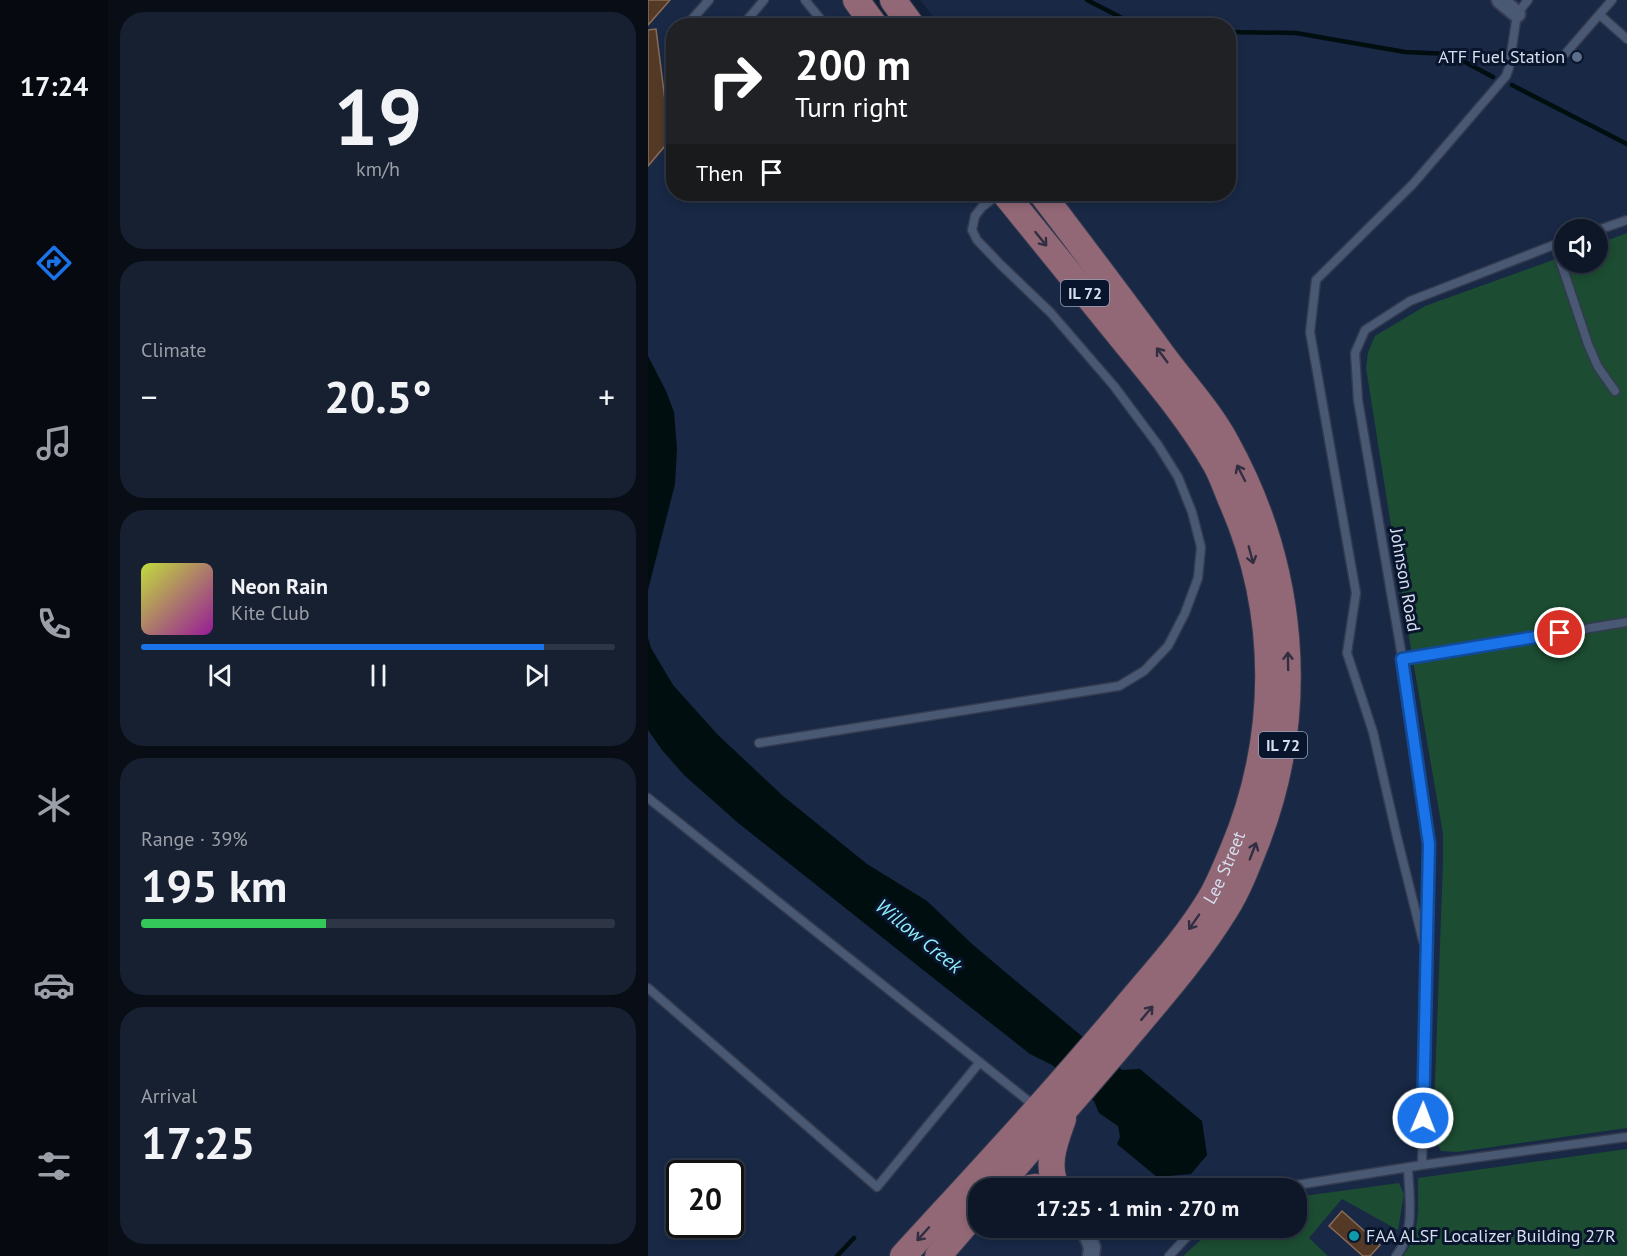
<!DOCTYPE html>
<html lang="en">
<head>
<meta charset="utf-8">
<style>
	:root { --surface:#0e1728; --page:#172030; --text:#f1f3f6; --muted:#9b9fa8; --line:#2e3645; --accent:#1a73e8 }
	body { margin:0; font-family:"PT Sans",sans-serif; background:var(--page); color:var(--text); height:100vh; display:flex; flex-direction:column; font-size:22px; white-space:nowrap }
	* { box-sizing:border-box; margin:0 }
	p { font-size:20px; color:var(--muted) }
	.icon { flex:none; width:33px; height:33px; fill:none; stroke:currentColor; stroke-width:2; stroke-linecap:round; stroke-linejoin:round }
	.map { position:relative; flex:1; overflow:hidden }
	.panel { display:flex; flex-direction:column; gap:12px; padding:12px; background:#080d16; width:540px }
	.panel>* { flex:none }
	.hud { position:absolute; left:18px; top:18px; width:570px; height:183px; border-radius:24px; box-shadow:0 3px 9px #0003,0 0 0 2px var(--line); background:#202124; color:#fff; overflow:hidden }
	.controls { position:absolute; left:906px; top:219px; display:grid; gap:12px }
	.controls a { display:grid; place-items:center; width:54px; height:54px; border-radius:50%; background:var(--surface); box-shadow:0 3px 9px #0003,0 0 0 2px var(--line); font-size:30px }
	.speed { position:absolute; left:18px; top:1160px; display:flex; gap:12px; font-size:30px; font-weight:700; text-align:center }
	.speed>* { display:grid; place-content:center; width:78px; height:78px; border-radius:50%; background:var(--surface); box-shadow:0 3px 9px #0003,0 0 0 2px var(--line); line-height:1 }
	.speed .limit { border:3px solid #111; border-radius:9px; background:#fff; color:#111 }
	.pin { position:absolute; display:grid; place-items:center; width:51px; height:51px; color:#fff; margin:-26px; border:3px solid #fff; border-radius:50%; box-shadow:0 2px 6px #0007 }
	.me { position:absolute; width:66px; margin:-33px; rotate:1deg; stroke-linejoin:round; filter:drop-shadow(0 0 4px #0008) }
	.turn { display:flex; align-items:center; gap:21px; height:126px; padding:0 30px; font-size:27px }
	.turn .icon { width:78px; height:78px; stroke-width:2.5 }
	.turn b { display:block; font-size:42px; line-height:51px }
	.then { display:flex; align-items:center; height:57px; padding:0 30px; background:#0003; gap:12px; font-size:22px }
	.big { font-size:45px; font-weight:600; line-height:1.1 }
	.panel .card { flex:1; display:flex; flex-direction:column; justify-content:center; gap:9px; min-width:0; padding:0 21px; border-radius:24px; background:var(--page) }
	.panel .dial { align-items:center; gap:0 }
	.dial b { font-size:78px; line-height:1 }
	.song { display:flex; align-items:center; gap:18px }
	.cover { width:72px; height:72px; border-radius:9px; background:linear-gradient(135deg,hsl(70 70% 55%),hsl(300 70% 35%)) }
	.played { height:6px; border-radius:3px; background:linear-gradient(90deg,var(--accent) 85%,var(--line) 85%) }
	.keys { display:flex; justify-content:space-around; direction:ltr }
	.heat { display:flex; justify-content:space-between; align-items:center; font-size:33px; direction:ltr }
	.charge { height:9px; border-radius:4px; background:linear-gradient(90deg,#34c759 39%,var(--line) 0) }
	.trip { position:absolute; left:320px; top:1178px; width:339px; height:60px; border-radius:24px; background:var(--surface); box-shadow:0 3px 9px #0003,0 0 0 2px var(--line); font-weight:600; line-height:60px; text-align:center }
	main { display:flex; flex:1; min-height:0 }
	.menu { display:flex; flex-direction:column; width:108px; justify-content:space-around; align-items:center; background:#060910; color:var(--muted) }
	.menu .icon { width:42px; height:42px }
	.menu .current { color:var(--accent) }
	.menu b { font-size:27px; color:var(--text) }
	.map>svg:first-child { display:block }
</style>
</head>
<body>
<main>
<nav class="menu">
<b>17:24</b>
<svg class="icon current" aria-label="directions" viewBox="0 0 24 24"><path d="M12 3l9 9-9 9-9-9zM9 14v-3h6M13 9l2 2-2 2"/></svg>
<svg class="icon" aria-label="music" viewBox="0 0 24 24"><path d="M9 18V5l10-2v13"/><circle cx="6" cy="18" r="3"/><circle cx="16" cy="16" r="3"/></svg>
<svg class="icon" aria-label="phone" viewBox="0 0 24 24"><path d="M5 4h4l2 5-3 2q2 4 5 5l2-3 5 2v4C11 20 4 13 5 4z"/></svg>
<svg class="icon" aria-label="climate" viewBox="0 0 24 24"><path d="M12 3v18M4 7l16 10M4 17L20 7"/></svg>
<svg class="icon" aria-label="car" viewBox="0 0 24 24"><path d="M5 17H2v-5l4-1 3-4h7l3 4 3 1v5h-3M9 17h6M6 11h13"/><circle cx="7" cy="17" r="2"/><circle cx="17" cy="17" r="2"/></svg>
<svg class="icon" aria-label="filters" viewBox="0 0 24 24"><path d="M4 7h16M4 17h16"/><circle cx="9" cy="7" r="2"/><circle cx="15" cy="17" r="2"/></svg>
</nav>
<section class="panel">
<div class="card dial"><b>19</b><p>km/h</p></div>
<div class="card"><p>Climate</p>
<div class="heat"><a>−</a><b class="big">20.5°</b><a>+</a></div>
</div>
<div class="card">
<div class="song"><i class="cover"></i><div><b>Neon Rain</b><p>Kite Club</p></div></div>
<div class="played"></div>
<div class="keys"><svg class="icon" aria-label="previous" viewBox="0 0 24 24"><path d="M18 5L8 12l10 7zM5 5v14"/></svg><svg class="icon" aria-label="pause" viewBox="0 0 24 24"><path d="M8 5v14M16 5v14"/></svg><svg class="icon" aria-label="next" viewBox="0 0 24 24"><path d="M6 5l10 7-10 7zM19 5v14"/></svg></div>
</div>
<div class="card"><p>Range · 39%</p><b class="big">195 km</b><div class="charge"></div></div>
<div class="card"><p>Arrival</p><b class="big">17:25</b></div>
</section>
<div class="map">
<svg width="979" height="1256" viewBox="0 0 979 1256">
	<rect width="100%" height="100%" fill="#121f36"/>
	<path fill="#182845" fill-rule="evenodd" d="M 0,0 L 196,0 L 215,25 L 26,26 L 26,194 L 580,194 L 580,26 L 292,25 L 272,0 L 979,0 L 979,1256 L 0,1256 ZM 916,230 L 950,230 L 950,262 L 916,262 ZM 32,1173 L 82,1173 L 82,1224 L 32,1224 ZM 330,1188 L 648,1188 L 648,1227 L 330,1227 Z"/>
	<path fill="#1c4c32" d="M 979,233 L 979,1128 L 809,1152 L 793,1151 L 785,1137 L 795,862 L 795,834 L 757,614 L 718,368 L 720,352 L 727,336 L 777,306 L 916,256 L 916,262 L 950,262 L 950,244 Z
		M 979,1149 L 979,1256 L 755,1256 C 773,1234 770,1205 770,1178 Z
		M 751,1183 L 756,1194 L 750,1230 L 694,1199 L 661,1238 L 680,1256 L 535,1256 L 567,1227 L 648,1227 L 648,1197 Z"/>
	<path fill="#000e10" d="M 0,356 L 18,391 L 26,412 L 29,449 L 27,484 L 0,590 Z
		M 0,638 L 3,648 L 25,685 L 70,735 L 135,796 L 219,864 L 279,901 L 324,944 L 474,1070 L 492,1069 L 554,1121 L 559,1155 L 543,1174 L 509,1177 L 469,1144 L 472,1137 L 470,1126 L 451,1113 L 446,1101 L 404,1065 L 382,1054 L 279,973 L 89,822 L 36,775 L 14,750 L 0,730 Z"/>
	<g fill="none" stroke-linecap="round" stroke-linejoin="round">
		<path stroke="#000e10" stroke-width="4.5" d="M 439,0 L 474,18 L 519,26
			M 580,32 L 648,33 L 757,52 L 802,54 L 845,77
			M 864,85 L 979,144
			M 189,1256 L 206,1238"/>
	</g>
	<path fill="#533926" stroke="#896c57" stroke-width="1.5" d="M 0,0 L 22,0 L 0,25 Z
		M 8,29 L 22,140 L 0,166 L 0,30 Z
		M 694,1211 L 732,1245 L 722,1256 L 715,1256 L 681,1226 Z"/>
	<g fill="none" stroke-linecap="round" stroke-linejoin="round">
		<g stroke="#343b4f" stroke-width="11">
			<path id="lane" d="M 157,0 L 178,26
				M 952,15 L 979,39
				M 38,26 L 61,0
				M 94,26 L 116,0
				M 918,53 L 964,0
				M 950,230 L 979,220
				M 907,245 L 940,344 L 950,367 L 967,391
				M 754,659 L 979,622
				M 111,743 L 471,686 L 496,671 L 520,646 L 537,613 L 550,578 L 553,547 L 544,512 L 530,477 L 510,445 L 466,386 L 403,313 L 353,265 L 329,240 L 324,230 L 327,216 L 334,207 L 351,194
				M 0,798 L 388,1107
				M 775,941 L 749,837 L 725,732 L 699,653 L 708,593 L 662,332 L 668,280 L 765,184 L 858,76 L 861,68 L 869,14 L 880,0
				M 0,988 L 229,1187 L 332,1062
				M 774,1165 L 781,844 L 759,686 L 710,400 L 707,353 L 717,330 L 762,301 L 916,241
				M 630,1188 L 774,1165 L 979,1137
				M 521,1256 L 548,1227
				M 748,1256 C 768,1232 761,1197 760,1168"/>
		</g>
		<g stroke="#343b4f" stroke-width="20">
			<path id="street" d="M 852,0 L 869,14
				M 436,1227 L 444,1247 L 443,1256"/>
		</g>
		<g stroke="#343b4f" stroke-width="28">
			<g id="primary">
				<path d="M 208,0 L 227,26"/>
				<path d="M 245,0 L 264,26"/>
				<path d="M 349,1188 C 394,1135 441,1083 486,1029 C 518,991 551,953 578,909 C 591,888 600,864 609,841 C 660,708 646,565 578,442 C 561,411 537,385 516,357 C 476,302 435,248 394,194"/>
				<path d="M 381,1188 L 387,1187 L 392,1188"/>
				<path d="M 409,1188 C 397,1165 407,1142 415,1119"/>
				<path id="s1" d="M 255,1256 C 330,1174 405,1094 476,1009 C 506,973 538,939 562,899 C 571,884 577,868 584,852 C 632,739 633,613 583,500 C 578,488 574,476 568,465 C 542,420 509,381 477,342 C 437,292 397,243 357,194"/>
				<path d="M 290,1256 L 330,1210"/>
			</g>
		</g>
		<use href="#lane" stroke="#495873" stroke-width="8"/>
		<use href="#street" stroke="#495873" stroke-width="16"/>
		<use href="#primary" stroke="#926876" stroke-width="26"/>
	</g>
	<defs><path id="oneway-shaft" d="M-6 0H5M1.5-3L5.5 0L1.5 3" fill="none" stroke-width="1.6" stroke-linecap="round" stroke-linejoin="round" transform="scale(1.5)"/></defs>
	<g stroke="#322e42">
		<use href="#oneway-shaft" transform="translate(393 239) rotate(51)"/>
		<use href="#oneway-shaft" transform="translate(514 355) rotate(-127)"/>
		<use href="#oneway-shaft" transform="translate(593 473) rotate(-117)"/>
		<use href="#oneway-shaft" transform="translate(603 555) rotate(75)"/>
		<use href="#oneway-shaft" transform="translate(640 661) rotate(-91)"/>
		<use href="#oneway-shaft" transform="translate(605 851) rotate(-69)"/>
		<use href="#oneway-shaft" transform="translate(546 922) rotate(125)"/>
		<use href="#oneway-shaft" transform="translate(499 1013) rotate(-50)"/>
		<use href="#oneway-shaft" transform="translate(275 1234) rotate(132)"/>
	</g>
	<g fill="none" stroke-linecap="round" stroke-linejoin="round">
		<g stroke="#114b97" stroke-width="15">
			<path id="route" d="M 775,1118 L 781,844 L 754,659 L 912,633"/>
		</g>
		<use href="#route" stroke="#1a73e8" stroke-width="10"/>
	</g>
	<circle fill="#5c6f8a" stroke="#09152c" stroke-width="2" cx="929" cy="57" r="6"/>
	<circle fill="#0f9aa8" stroke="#09152c" stroke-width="2" cx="706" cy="1236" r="6"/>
	<g text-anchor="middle" stroke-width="6" stroke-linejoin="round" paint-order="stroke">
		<g fill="#09152c" stroke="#98a2b4" stroke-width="1.5">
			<rect x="413" y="280" width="48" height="26" rx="4.5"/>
			<rect x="611" y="732" width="48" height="26" rx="4.5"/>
		</g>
		<g font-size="16" font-weight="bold" fill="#d5deee">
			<text x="437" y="299">IL 72</text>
			<text x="635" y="751">IL 72</text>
		</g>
		<g font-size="18" fill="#d5deee" stroke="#09152c" text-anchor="end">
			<text x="917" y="63">ATF Fuel Station</text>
			<text x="718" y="1242" text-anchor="start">FAA ALSF Localizer Building 27R</text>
		</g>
		<g font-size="18" fill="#d5deee" stroke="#09152c">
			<text transform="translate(757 580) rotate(80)" y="6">Johnson Road</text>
			<text dy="6" stroke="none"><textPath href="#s1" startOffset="506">Lee Street</textPath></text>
		</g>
		<g font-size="20" font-style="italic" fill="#8cecfa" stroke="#09152c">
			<text transform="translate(271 936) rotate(39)" y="7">Willow Creek</text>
		</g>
	</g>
</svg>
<div class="controls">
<a><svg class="icon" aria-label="sound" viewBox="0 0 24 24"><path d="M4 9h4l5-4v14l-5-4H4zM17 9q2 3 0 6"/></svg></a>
</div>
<div class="speed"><div class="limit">20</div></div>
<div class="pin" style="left:912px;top:633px;background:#d93025"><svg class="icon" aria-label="arrive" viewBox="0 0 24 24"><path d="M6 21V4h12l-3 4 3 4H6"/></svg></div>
<svg class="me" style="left:775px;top:1118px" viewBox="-20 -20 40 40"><circle r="17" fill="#1a73e8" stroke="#fff" stroke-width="3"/><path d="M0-11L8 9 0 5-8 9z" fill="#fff"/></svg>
<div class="trip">17:25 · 1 min · 270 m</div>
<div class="hud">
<div class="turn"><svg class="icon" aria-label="right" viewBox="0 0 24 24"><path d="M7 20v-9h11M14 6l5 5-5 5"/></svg><div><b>200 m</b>Turn right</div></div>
<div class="then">Then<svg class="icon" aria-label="arrive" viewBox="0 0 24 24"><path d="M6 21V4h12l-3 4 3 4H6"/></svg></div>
</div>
</div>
</main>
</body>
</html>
